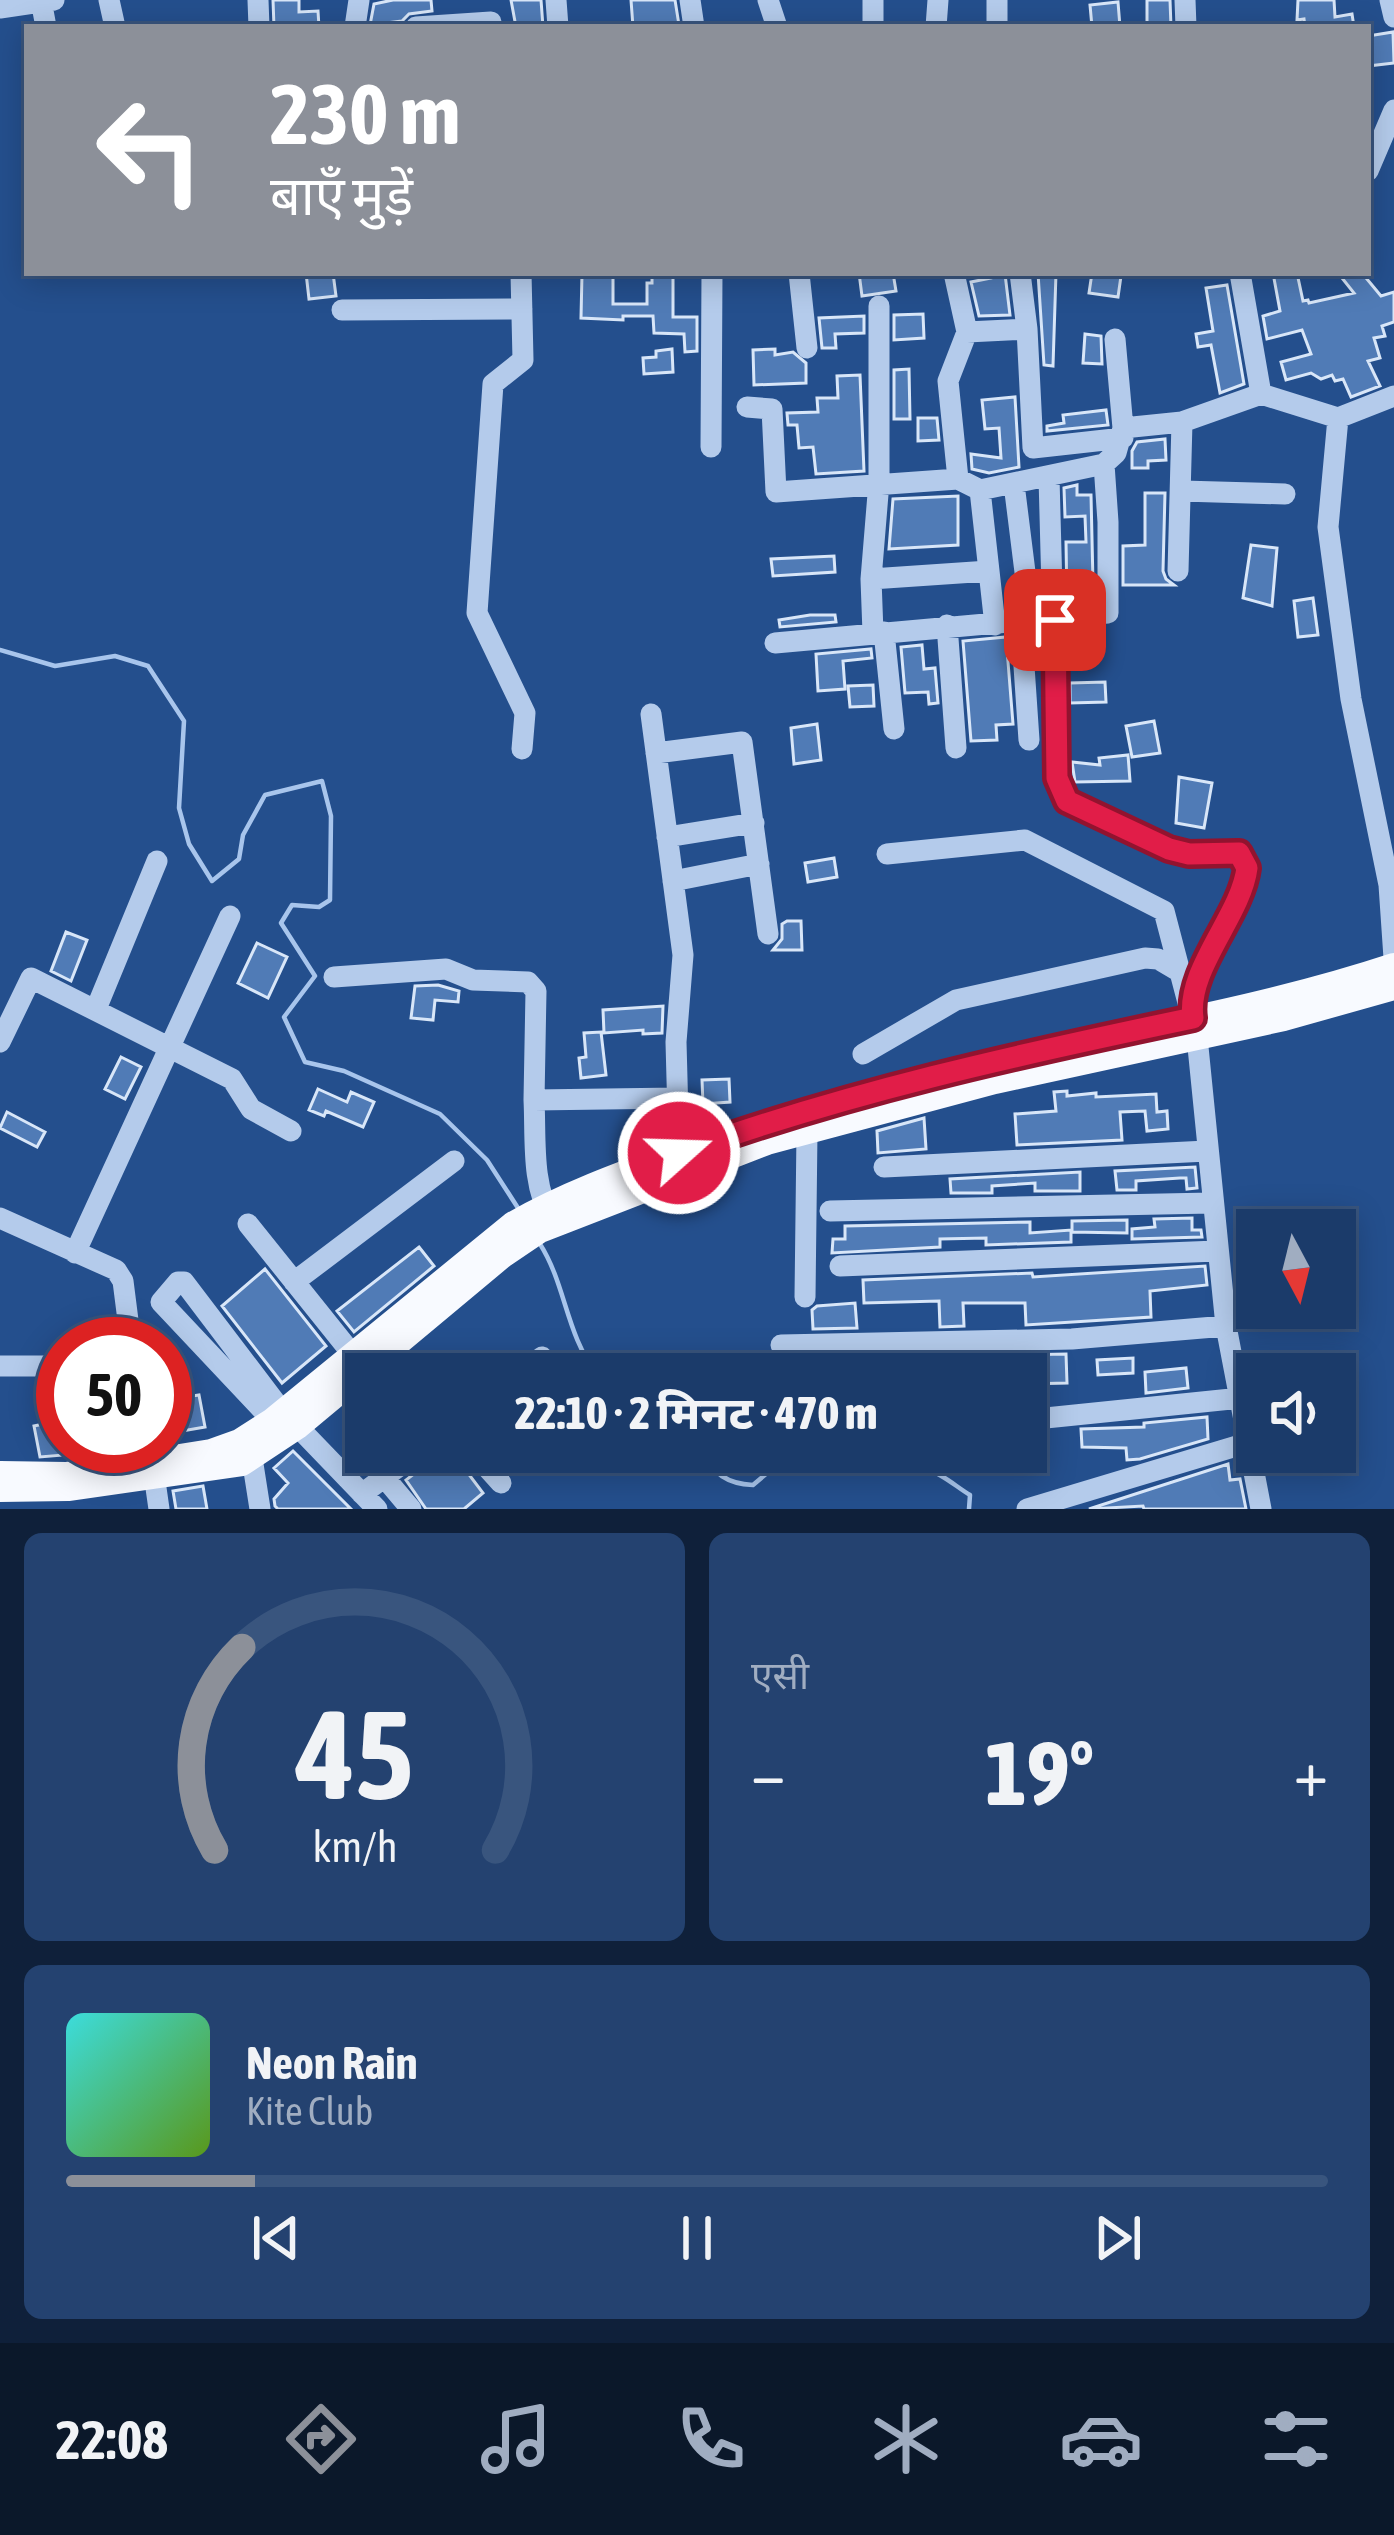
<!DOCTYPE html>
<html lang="hi">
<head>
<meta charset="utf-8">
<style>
	:root { --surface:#1b3b6a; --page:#244270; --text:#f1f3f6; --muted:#a0adc1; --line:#39557e; --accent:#8c9099 }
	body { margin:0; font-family:"Asap Condensed","Noto Sans Devanagari",sans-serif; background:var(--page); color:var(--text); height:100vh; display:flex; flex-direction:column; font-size:45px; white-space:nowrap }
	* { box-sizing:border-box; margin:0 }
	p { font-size:39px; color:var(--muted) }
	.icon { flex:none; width:66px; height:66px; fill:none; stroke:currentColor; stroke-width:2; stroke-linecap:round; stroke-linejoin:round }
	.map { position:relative; height:1509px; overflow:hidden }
	.side { display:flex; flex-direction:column; gap:24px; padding:24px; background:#0f203a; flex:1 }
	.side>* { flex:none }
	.top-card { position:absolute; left:24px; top:24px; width:1347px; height:252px; border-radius:0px; box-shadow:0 6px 30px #0003,0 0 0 3px var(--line); background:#8c9099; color:#fff; overflow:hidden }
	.needle { width:78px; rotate:173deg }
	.fabs { position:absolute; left:1236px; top:1209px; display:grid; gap:24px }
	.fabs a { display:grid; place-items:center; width:120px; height:120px; border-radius:0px; background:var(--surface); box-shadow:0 6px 30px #0003,0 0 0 3px var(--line); font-size:60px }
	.speed { position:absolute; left:36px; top:1317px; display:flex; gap:24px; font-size:60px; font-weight:700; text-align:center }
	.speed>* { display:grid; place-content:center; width:156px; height:156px; border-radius:50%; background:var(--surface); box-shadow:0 6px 30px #0003,0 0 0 3px var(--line); line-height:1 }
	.speed .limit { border:18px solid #d22; background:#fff; color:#111 }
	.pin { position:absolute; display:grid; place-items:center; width:102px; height:102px; color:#fff; margin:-51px; border-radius:24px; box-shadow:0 6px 18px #0006 }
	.me { position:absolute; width:132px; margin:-66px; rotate:70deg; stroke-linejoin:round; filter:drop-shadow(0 0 9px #0008) }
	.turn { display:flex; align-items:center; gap:42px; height:252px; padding:0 48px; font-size:54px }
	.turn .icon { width:156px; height:156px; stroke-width:2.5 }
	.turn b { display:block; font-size:84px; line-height:102px }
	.big { font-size:90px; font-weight:800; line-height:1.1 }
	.side .widget { flex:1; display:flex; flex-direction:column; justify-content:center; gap:18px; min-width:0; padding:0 42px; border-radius:18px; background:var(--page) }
	.side .dial { align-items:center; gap:0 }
	.dial svg { height:312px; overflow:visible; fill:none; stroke:var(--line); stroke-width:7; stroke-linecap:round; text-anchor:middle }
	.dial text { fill:var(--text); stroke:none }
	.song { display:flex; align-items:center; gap:36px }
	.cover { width:144px; height:144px; border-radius:18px; background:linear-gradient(135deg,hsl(180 70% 55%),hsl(90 70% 35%)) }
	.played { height:12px; border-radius:6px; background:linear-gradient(90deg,var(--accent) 15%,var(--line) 15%) }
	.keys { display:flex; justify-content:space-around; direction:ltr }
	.heat { display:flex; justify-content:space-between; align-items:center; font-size:66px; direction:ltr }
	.side .tiles { flex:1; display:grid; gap:24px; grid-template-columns:1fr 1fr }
	.widget:last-child { grid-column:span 2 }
	.trip { position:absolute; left:345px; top:1353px; width:702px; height:120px; border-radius:0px; background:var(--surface); box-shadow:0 6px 30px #0003,0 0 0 3px var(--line); font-weight:800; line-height:120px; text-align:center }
	.dock { display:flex; height:192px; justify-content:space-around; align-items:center; background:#0b182a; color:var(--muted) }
	.dock .icon { width:84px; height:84px }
	.dock .selected { color:var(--accent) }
	.dock b { font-size:54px; color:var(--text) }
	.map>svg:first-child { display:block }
</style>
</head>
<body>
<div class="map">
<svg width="1394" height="1509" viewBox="0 0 1394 1509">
	<rect width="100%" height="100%" fill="#244f8d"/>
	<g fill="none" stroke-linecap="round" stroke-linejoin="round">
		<path stroke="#a8c5ec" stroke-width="4.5" d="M 0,650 L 55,666 L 115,656 L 148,666 L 184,721 L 179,808 L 189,844 L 212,881 L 239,859 L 243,835 L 265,795 L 322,781 L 331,816 L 330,900 L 319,907 L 292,905 L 281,923 L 315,976 L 284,1017 L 305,1062 L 344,1071 L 440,1114 L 487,1160 L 518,1208
			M 540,1244 C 566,1285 566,1335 597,1374
			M 711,1374 L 732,1355 L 741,1374
			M 705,1452 C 712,1475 729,1484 753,1485 L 792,1452
			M 845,1452 C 874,1488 896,1462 927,1469 C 941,1473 958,1488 970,1495 L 969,1509"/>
	</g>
	<path fill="#507bb6" stroke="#d8e6f8" stroke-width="3" d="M 273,0 L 299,0 L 299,12 L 318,11 L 319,27 L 274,27 Z
		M 393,0 L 431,0 L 432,11 L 409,14 L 402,21 L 370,25 L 374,4 Z
		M 511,0 L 541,0 L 543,27 L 516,27 Z
		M 631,0 L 675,0 L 679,25 L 633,27 Z
		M 1147,0 L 1170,0 L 1171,27 L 1147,27 Z
		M 1298,0 L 1334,0 L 1335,17 L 1352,14 L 1354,27 L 1305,27 L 1304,19 L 1297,20 Z
		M 1118,2 L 1120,27 L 1092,27 L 1090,5 Z
		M 1393,32 L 1394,63 L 1368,66 L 1368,36 Z
		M 306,273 L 333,273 L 336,296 L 309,299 Z
		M 613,273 L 613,304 L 647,304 L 647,283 L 652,283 L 652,273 L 673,273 L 673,317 L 697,317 L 697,351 L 685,352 L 684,334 L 654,333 L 653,316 L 623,316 L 623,320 L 581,318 L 582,274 Z
		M 859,273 L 893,273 L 896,291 L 862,296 Z
		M 991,273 L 1005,274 L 1010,315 L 979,316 L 971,282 L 991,278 Z
		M 1038,273 L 1056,273 L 1053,366 L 1044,365 Z
		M 1092,273 L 1121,276 L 1118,297 L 1089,293 Z
		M 1273,273 L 1297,273 L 1303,301 L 1308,300 L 1309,303 L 1354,293 L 1338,273 L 1362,273 L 1381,296 L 1394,292 L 1394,322 L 1382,326 L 1385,336 L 1374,338 L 1380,358 L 1368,361 L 1380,386 L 1351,397 L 1343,379 L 1335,381 L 1332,375 L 1321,379 L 1311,373 L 1286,380 L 1281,362 L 1311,354 L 1302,330 L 1267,339 L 1263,316 L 1280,311 Z
		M 1227,285 L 1244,384 L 1220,393 L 1211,345 L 1198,347 L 1196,334 L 1213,331 L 1206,288 Z
		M 923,314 L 924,338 L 894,340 L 894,315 Z
		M 864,316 L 864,333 L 835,334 L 836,348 L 822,348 L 819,318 Z
		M 1085,334 L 1101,336 L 1102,364 L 1083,363 Z
		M 672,349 L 673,372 L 644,374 L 643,358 L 656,357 L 656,351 Z
		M 775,349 L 775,355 L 793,352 L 806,363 L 806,383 L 754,385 L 753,350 Z
		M 909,369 L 910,419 L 894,419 L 894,370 Z
		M 860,375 L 864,471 L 816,474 L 813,447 L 799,448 L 797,425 L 788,425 L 787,413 L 818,412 L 817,398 L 838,398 L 837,376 Z
		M 1015,397 L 1019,467 L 989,473 L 972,469 L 971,454 L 1001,458 L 999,428 L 985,429 L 982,400 Z
		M 1106,410 L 1108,425 L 1047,431 L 1047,426 L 1064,423 L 1063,415 Z
		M 918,418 L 937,418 L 939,440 L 918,441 Z
		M 1165,439 L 1166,460 L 1148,461 L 1148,468 L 1132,468 L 1132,451 L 1137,442 Z
		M 1077,485 L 1077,495 L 1091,495 L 1093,583 L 1085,583 L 1085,600 L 1067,602 L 1066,542 L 1086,542 L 1085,516 L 1065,517 L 1064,488 Z
		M 1145,493 L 1165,493 L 1163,571 L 1166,579 L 1174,585 L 1123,585 L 1123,546 L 1145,545 Z
		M 958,496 L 958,545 L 889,549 L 893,499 Z
		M 1251,545 L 1277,548 L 1272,606 L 1243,598 Z
		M 834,556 L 835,572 L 773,576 L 771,559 Z
		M 1313,598 L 1318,635 L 1298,637 L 1294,601 Z
		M 810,615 L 835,615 L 836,622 L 780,627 L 779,620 Z
		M 1006,637 L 1013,724 L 996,725 L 997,740 L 971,741 L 963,641 Z
		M 922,645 L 924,669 L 935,668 L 938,703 L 929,704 L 928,692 L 905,693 L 901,647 Z
		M 871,649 L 872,658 L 843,661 L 845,689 L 818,691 L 816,654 Z
		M 1105,682 L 1106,702 L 1070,703 L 1070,683 Z
		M 873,685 L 874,706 L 850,707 L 848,686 Z
		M 1154,721 L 1160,753 L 1132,757 L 1126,726 Z
		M 817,724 L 821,760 L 794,764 L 791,728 Z
		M 1128,755 L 1130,781 L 1075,782 L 1072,762 L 1100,765 L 1099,758 Z
		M 1179,777 L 1212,783 L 1204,828 L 1176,823 Z
		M 834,858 L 837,877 L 808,882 L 805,863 Z
		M 787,921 L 801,921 L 802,950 L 773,950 L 782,939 L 782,924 Z
		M 66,932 L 87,940 L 71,981 L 51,971 Z
		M 257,943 L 287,957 L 268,998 L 238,983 Z
		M 438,985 L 459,991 L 458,1002 L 435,1000 L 433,1020 L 411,1018 L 415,986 Z
		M 663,1006 L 662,1033 L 643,1034 L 643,1030 L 604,1033 L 603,1010 Z
		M 601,1032 L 606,1075 L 581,1078 L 579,1058 L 586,1057 L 584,1033 Z
		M 121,1057 L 141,1067 L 125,1099 L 105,1089 Z
		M 729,1079 L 730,1102 L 703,1104 L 702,1080 Z
		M 318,1089 L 347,1102 L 351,1092 L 374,1102 L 363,1127 L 326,1111 L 324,1116 L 309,1110 Z
		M 1067,1091 L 1067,1096 L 1096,1093 L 1096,1097 L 1156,1094 L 1157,1112 L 1167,1111 L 1168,1129 L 1147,1131 L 1145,1111 L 1120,1112 L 1122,1140 L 1017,1145 L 1015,1114 L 1056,1111 L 1054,1092 Z
		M 7,1112 L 45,1132 L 37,1147 L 0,1128 Z
		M 924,1118 L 926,1149 L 878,1153 L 877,1131 Z
		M 1195,1167 L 1197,1188 L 1187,1189 L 1186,1178 L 1180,1178 L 1136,1181 L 1136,1190 L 1117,1190 L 1115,1171 Z
		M 1080,1172 L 1080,1191 L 1035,1191 L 1035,1183 L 992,1186 L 992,1193 L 951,1193 L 950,1179 Z
		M 1192,1218 L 1192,1230 L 1201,1230 L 1202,1237 L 1132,1239 L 1132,1229 L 1155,1227 L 1154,1219 Z
		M 1127,1220 L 1127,1233 L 1072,1232 L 1072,1221 Z
		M 1030,1222 L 1030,1233 L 1071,1230 L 1071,1242 L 986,1245 L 986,1238 L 940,1239 L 940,1247 L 832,1253 L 833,1239 L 845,1239 L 845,1226 Z
		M 419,1247 L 434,1266 L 354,1332 L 337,1311 Z
		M 1205,1266 L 1207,1285 L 1150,1291 L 1151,1317 L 1026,1325 L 1025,1303 L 963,1303 L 964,1326 L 940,1327 L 939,1301 L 864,1303 L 863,1280 L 1032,1273 L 1033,1277 Z
		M 265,1269 L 326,1346 L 282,1383 L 222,1306 Z
		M 855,1303 L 857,1328 L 813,1329 L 812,1310 L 817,1306 Z
		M 1066,1354 L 1067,1383 L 1026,1384 L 1026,1374 L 902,1374 L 902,1370 L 826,1374 L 825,1359 Z
		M 1133,1358 L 1133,1373 L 1098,1375 L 1097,1360 Z
		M 1186,1368 L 1188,1388 L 1146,1393 L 1145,1372 Z
		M 199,1395 L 205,1427 L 165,1434 L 165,1400 Z
		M 1207,1417 L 1208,1439 L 1140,1459 L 1127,1460 L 1126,1448 L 1082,1447 L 1081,1429 L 1144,1427 L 1144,1423 Z
		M 58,1421 L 64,1455 L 40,1457 L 34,1426 Z
		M 293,1451 L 351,1509 L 278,1509 L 275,1506 L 274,1499 L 288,1483 L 274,1468 Z
		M 434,1452 L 452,1452 L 483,1493 L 464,1509 L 426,1509 L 406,1480 L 428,1463 Z
		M 894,1452 L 940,1452 L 940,1462 L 895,1465 Z
		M 1228,1464 L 1230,1480 L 1240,1479 L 1246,1509 L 1144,1509 L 1143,1506 L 1089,1509 Z
		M 203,1486 L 207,1509 L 176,1509 L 173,1491 Z"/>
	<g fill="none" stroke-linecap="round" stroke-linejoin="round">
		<path stroke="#b4cbeb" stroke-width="21" d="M 41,0 L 46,27
			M 109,0 L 115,27
			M 258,0 L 259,27
			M 556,0 L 558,27
			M 690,0 L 694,27
			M 768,0 L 777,27
			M 997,0 L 997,27
			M 1185,0 L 1186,27
			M 1390,0 L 1394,17
			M 0,8 L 54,0
			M 355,27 L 359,0
			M 416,27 L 491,22
			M 873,27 L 873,0
			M 936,27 L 938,0
			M 1368,171 L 1394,110
			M 521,273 L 523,360 L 493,384 L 477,613 L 525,713 L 522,749
			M 799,273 L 807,348
			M 954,273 L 967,332 L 948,381 L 958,479
			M 1020,273 L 1027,329
			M 1240,273 L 1261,394
			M 342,310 L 522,309
			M 967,332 L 1027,329 L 1033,448 L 1123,438
			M 1115,339 L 1123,428
			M 747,407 L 772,409 L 776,492 L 958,479 L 980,490 L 1104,464 L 1116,453 L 1123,428 L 1182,422 L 1261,394 L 1338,418 L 1394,396
			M 1338,418 L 1328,527 L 1351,699 L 1389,885 L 1394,958
			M 711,447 L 712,273
			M 1049,477 L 1057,778 L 1067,801 L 1078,808 L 1169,849 L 1189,854 L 1239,853 L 1247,868 L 1191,1003
			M 1014,484 L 1031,620
			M 980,490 L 995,625
			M 1182,491 L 1285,494
			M 1178,571 L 1182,422
			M 871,579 L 879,482 L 879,306
			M 1021,622 L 1029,740
			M 947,625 L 956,748
			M 884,632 L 894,729
			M 873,633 L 871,579 L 989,571
			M 775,643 L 1108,613 L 1108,522 L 1104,464
			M 651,714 L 683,955 L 676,1042 L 679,1153
			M 656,753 L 742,742 L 768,934
			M 667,837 L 754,823
			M 887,854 L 1025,840 L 1164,911 L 1197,1037 L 1226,1326 L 1261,1509
			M 673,881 L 759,864
			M 334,977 L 446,969 L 473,980 L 528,982 L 536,991 L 534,1100 L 677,1098
			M 96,1009 L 157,861
			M 0,1042 L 31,978 L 232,1079 L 251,1109 L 291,1131
			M 863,1054 L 956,1000 L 1145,958 L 1158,959 L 1180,972
			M 534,1100 C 536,1137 531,1186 552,1218
			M 884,1167 L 1207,1151
			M 830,1211 L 1211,1203
			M 0,1218 L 116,1270 L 123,1281 L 131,1344
			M 248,1224 L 353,1355
			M 75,1253 L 230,916
			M 840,1266 L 1217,1251
			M 294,1282 L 454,1161
			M 805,1297 L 807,1132
			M 781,1345 L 1072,1339 L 1226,1326
			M 0,1366 L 63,1366
			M 520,1374 L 542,1357
			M 272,1420 L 161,1302 L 178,1282 L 184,1282 L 282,1411
			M 1026,1420 L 1241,1398
			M 298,1427 L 377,1509
			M 150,1446 L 159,1509
			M 473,1452 L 501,1483
			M 252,1458 L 260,1509
			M 384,1477 L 411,1509
			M 362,1494 L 418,1452
			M 1027,1509 L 1250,1442"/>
		<path stroke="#f8faff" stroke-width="24" d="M 0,1473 L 66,1474 L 211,1451 L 239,1441 L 272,1420 L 512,1224 C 568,1192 628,1171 688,1149 C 786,1114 884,1085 986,1062 C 1122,1031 1261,1009 1394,965
			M 0,1490 L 68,1489 L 242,1464 L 298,1427 L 503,1256 L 540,1231 L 767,1143 L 995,1082 L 1284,1019 L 1394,988"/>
	</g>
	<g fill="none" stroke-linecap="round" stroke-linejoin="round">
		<g stroke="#92132f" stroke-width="30">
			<path id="route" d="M 679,1153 C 849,1092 1016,1055 1193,1018 C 1186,969 1241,916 1247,868 L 1239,853 L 1189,854 L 1169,849 L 1067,801 L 1057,778 L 1055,620"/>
		</g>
		<use href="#route" stroke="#e11d48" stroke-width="21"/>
	</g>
</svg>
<div class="fabs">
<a><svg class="needle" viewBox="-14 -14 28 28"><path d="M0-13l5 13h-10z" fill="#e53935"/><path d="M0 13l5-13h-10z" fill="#a0adc1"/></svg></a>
<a><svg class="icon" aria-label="sound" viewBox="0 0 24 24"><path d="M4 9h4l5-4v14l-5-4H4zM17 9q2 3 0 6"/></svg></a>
</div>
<div class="speed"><div class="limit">50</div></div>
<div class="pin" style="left:1055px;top:620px;background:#d93025"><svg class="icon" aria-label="arrive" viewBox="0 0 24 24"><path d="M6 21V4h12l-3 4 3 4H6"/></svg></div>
<svg class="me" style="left:679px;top:1153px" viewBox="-20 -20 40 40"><circle r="17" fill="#e11d48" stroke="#fff" stroke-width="3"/><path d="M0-11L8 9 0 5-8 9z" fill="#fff"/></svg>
<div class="trip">22:10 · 2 मिनट · 470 m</div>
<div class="top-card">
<div class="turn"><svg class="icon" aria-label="left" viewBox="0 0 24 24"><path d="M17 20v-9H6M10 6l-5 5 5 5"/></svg><div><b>230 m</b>बाएँ मुड़ें</div></div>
</div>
</div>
<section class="side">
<div class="tiles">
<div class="widget dial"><svg viewBox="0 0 100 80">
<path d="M14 69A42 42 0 1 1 86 69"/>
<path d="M14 69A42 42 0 0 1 21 17" stroke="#8c9099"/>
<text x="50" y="56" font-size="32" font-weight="700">45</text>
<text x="50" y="72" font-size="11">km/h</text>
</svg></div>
<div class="widget"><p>एसी</p>
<div class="heat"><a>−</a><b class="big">19°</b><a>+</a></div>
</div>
<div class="widget">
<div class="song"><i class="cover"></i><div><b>Neon Rain</b><p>Kite Club</p></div></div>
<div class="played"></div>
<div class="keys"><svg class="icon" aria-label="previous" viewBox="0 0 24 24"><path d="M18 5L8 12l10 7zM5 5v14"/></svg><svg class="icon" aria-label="pause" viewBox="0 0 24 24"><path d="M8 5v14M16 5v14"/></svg><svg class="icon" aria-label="next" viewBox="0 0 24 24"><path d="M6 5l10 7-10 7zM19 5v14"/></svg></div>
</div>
</div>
</section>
<nav class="dock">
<b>22:08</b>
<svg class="icon selected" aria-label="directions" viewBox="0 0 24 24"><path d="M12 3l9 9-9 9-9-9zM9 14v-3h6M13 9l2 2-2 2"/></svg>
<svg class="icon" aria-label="music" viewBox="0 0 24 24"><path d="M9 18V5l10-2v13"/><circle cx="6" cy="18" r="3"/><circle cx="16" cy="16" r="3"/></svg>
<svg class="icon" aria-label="phone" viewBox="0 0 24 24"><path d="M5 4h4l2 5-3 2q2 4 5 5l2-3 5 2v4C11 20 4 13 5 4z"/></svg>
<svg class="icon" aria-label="climate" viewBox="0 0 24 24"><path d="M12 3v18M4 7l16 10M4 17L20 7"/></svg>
<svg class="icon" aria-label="car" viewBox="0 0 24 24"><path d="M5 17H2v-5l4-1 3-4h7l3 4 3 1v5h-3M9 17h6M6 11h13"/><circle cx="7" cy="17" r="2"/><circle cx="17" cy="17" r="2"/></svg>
<svg class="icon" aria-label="filters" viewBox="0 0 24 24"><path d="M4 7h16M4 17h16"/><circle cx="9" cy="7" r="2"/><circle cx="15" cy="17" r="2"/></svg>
</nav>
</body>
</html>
